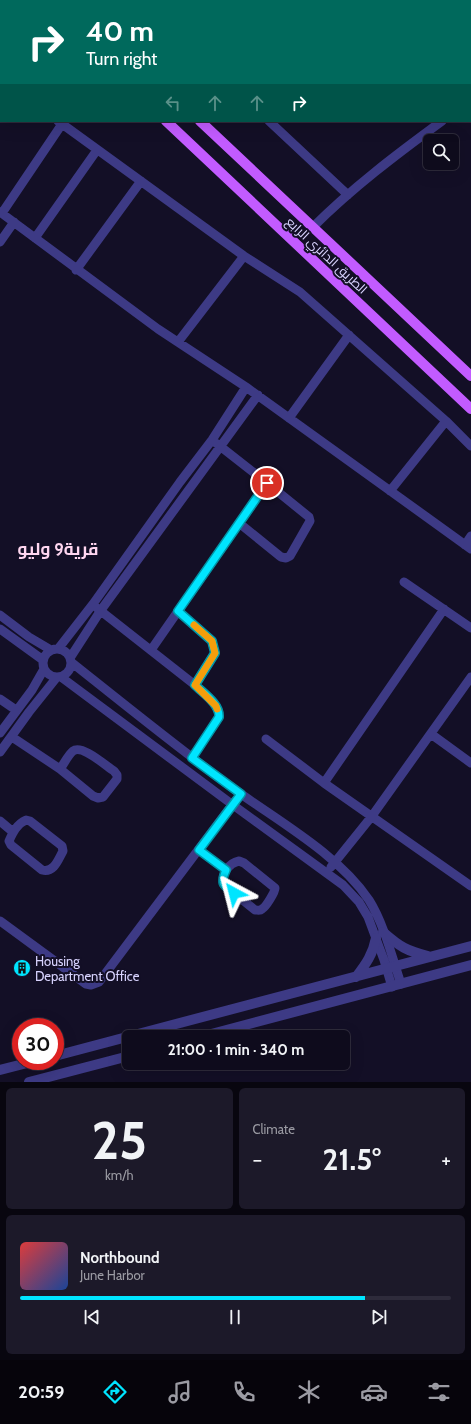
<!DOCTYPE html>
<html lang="en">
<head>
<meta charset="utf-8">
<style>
	:root { --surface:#0e0b1c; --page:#1c1929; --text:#f1f3f6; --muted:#9b9ba3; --line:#2e2b3b; --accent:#00e5ff }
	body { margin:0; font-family:Cabin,Cairo,sans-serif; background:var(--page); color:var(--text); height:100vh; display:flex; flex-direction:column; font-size:15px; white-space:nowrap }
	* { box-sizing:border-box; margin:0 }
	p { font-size:13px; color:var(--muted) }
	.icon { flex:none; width:22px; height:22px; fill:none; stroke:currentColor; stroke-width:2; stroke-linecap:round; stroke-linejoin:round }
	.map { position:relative; height:1082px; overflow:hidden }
	.drawer { display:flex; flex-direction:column; gap:6px; padding:6px; background:#08060f; flex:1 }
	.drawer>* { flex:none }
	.top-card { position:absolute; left:0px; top:0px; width:471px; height:122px; box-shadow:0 4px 16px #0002,0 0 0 1px var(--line); background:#00695c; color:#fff; overflow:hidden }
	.tools { position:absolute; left:423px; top:134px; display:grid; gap:8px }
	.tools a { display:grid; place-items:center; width:36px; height:36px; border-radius:6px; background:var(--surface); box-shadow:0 4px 16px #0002,0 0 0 1px var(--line); font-size:20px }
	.speed { position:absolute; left:12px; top:1018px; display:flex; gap:8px; font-size:20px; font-weight:700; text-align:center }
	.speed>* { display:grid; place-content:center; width:52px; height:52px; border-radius:50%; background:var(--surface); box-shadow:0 4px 16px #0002,0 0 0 1px var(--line); line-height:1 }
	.speed .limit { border:6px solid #d22; background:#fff; color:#111 }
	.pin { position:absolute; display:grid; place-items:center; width:34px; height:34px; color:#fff; margin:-17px; border:2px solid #fff; border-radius:50%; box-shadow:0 1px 4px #0007 }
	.me { position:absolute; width:44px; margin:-22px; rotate:322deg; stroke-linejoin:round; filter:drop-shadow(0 0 3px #0008) }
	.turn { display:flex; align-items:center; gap:14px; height:84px; padding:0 20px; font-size:18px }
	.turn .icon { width:52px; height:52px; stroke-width:2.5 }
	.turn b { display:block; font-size:28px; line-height:34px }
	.lanes { display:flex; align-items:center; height:38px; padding:0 20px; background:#0003; justify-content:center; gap:20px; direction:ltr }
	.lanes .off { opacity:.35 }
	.big { font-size:30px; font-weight:700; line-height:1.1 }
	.drawer .widget { flex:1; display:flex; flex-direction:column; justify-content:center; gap:6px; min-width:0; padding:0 14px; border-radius:6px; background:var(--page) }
	.drawer .dial { align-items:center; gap:0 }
	.dial b { font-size:52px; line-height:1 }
	.song { display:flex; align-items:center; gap:12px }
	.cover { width:48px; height:48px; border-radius:6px; background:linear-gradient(135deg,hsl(0 70% 55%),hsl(220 70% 35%)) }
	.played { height:4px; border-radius:2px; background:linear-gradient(90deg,var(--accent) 80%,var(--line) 80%) }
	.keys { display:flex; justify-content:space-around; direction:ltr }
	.heat { display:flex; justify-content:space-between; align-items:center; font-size:22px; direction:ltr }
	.drawer .tiles { flex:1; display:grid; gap:6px; grid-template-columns:1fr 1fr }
	.widget:last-child { grid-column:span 2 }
	.trip { position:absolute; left:122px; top:1030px; width:228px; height:40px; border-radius:6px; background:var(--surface); box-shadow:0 4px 16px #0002,0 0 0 1px var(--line); font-weight:700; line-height:40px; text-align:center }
	.tab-bar { display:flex; height:64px; justify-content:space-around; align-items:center; background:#06040b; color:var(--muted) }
	.tab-bar .icon { width:28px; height:28px }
	.tab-bar .selected { color:var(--accent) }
	.tab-bar b { font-size:18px; color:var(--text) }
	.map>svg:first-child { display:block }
</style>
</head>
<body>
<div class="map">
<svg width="471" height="1082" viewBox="0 0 471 1082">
	<rect width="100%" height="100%" fill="#130f26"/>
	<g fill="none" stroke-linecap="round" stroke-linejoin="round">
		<path stroke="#3d3a85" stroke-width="9" d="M 144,0 L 145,1
			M 456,0 L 457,1
			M 85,1 L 85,0
			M 470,17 L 471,18
			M 0,79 L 1,80
			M 470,100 L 471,99
			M 58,121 L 244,256 L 300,292 L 446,421 L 471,446
			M 269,121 L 348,195
			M 0,212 L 158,329 L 246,387 L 471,549
			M 2,213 L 62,124
			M 313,227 C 352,188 397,154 442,121
			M 35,238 L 97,150
			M 0,242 L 14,222
			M 76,270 L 141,181
			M 178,342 L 244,256
			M 289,418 L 349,335
			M 390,491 L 446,421
			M 239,523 L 281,557 L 286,558 L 290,556 L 310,521 L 309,517 L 267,483
			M 465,545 L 471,536
			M 404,582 L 471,628
			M 97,608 L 195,685 L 215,653 L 212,641 L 178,611
			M 0,615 L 29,637 L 51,650
			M 0,629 L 43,660
			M 58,649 L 93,604 L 180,482 L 212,440 L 246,387
			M43 663a14 14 0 1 1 28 0a14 14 0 1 1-28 0Z
			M 151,650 L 267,483 L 216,443
			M 70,658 L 101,610 L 258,395
			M 71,662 C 125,705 178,748 234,789 C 278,821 338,854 369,900 C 384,924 392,957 401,984
			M 61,677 L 233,805 L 343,885 L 359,902 L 368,917 L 384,960 L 392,987
			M 0,699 L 16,710
			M 0,733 L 32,690 L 44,669
			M 431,734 L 471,763
			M 12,737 L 60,769 L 93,796 L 98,798 L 103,797 L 117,779 L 117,775 L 114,771 C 106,766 82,744 73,751 C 68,755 64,764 60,769
			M 266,739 L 324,783 L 471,886
			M 0,752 L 29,712 L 57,677
			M 192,758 L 219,717 C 220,704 203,693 195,685
			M 324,783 L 444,609
			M 26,820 L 30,821 L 62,846 L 63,851 C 58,860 54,873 42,870 L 11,845 L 9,841 C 13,832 17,824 26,820 Z
			M 0,821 L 13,832
			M 199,850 L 226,870
			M 239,861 L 244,863 L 275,888 C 275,892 266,907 262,909 C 260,911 258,910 255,910 L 224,885 C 220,875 229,863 239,861 Z
			M 331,867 L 372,816 L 471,677
			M 0,921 L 86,984 L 91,985 L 99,982 L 235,801"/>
		<path stroke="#3d3a85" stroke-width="10" d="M 383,932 C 400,947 407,951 428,956
			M 356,977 C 366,964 373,954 376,938
			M 200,1037 L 471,965
			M 55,1056 L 471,946
			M 0,1070 L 35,1061
			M 29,1082 L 129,1056"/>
		<path stroke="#c25bff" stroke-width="10" d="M 34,0 L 35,1
			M 70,0 L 71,1
			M 166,121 L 471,409
			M 200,121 L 471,376"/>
	</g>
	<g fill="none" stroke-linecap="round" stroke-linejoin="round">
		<g stroke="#0095a6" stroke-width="10">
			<path id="route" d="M 234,893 C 223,885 220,884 226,870 L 199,850 L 241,794 L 192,758 L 219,717 C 220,704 203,693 195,685 L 215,653 L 212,641 L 178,611 L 267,483"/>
		</g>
		<use href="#route" stroke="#00e5ff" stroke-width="7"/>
		<path stroke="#f59e0b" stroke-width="7" d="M 194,625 L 212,641 L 215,653 L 195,685 L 216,706 L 217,709"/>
	</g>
	<defs>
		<g id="building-disc" transform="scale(0.9)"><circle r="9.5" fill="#00e5ff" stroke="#130f26"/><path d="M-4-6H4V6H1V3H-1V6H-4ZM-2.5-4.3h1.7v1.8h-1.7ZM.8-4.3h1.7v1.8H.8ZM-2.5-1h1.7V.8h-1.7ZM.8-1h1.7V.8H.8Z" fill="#111"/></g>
	</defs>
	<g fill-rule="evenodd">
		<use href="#building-disc" x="22" y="968"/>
	</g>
	<g text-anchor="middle" stroke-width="4" stroke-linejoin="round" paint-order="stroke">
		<g font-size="13" fill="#d9d4ff" stroke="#130f26">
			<text transform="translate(327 255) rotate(43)" y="5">الطريق الدائري الرابع</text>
		</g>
		<g font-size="13" fill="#d9d4ff" stroke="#130f26" text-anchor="start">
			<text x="35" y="966">Housing<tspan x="35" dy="15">Department Office</tspan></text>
		</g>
		<g font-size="17" font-weight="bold" fill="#ffd6f0" stroke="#130f26">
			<text x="58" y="555">قرية9 وليو</text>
		</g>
	</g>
</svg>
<div class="tools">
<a><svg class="icon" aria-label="search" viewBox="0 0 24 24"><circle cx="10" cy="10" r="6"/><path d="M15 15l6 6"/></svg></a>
</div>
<div class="speed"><div class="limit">30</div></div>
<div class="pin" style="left:267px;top:483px;background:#d93025"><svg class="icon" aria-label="arrive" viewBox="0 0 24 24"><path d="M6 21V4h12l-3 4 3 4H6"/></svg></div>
<svg class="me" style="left:234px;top:893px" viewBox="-20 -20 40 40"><path d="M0-17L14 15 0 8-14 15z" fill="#00e5ff" stroke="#fff" stroke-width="4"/></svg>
<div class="trip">21:00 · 1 min · 340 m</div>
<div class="top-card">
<div class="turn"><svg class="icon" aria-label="right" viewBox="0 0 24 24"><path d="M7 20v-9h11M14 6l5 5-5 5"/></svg><div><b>40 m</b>Turn right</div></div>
<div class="lanes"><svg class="icon off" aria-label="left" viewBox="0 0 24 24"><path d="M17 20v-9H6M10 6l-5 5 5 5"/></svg><svg class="icon off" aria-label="ahead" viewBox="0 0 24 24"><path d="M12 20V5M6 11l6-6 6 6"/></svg><svg class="icon off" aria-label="ahead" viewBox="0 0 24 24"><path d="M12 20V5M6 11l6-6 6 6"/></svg><svg class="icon" aria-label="right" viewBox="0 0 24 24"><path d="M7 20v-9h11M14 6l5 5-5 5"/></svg></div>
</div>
</div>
<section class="drawer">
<div class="tiles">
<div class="widget dial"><b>25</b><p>km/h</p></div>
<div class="widget"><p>Climate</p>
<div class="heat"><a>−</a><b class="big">21.5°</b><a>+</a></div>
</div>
<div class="widget">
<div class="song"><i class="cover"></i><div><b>Northbound</b><p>June Harbor</p></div></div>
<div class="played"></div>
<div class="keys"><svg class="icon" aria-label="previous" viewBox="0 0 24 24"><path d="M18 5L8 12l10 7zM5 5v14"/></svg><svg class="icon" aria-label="pause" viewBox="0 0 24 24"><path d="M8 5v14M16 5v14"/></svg><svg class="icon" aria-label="next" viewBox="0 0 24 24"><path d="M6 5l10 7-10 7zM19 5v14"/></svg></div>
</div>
</div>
</section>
<nav class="tab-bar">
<b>20:59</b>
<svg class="icon selected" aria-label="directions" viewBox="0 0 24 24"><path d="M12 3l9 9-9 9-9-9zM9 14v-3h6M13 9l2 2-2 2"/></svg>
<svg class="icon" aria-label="music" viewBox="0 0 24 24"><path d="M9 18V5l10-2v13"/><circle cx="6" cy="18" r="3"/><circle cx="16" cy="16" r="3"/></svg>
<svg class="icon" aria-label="phone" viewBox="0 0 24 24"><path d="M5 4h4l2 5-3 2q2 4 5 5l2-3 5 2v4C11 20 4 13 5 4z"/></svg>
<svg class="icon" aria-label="climate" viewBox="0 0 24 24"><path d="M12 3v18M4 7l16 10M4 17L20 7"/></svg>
<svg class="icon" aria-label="car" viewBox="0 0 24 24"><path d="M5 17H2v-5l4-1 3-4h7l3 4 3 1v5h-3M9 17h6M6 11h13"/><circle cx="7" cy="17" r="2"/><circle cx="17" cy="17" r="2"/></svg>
<svg class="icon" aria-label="filters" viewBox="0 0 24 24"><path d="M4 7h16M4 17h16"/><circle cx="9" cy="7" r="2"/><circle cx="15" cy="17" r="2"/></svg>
</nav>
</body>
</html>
